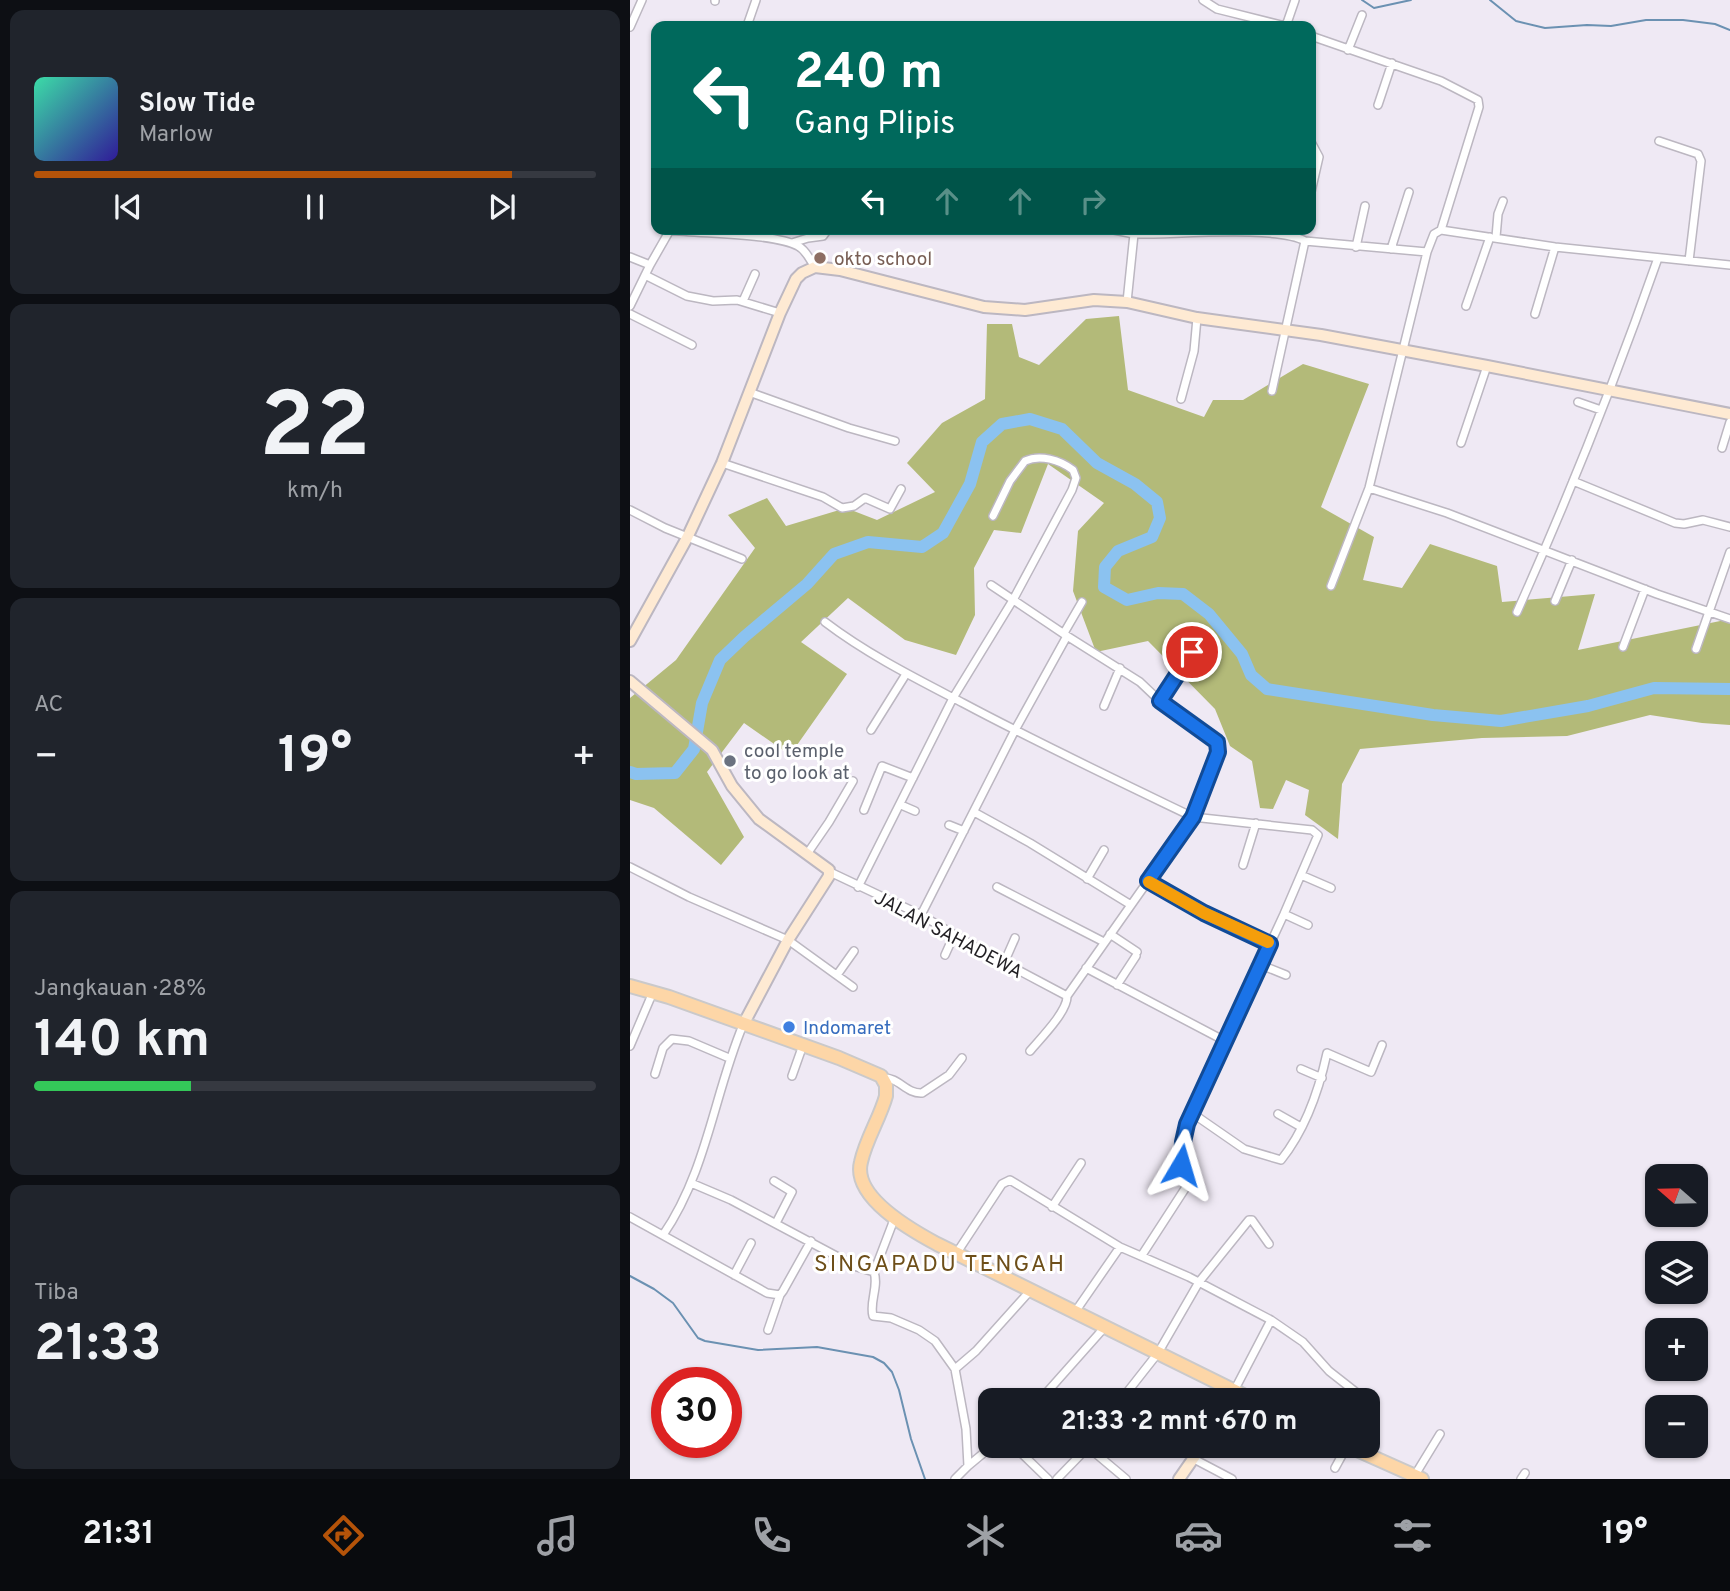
<!DOCTYPE html>
<html lang="id">
<head>
<meta charset="utf-8">
<style>
	:root { --surface:#171b24; --page:#20242c; --text:#f1f3f6; --muted:#9ea1a6; --line:#363941; --accent:#b45309 }
	body { margin:0; font-family:Overpass,sans-serif; background:var(--page); color:var(--text); height:100vh; display:flex; flex-direction:column; font-size:26px; white-space:nowrap }
	* { box-sizing:border-box; margin:0 }
	p { font-size:23px; color:var(--muted) }
	.icon { flex:none; width:38px; height:38px; fill:none; stroke:currentColor; stroke-width:2; stroke-linecap:round; stroke-linejoin:round }
	.map { position:relative; flex:1; overflow:hidden }
	.side { display:flex; flex-direction:column; gap:10px; padding:10px; background:#0d0f14; width:630px }
	.side>* { flex:none }
	.banner { position:absolute; left:21px; top:21px; width:665px; height:214px; border-radius:14px; box-shadow:0 2px 5px #0004; background:#00695c; color:#fff; overflow:hidden }
	.needle { width:46px; rotate:290deg }
	.controls { position:absolute; left:1015px; top:1164px; display:grid; gap:14px }
	.controls a { display:grid; place-items:center; width:63px; height:63px; border-radius:14px; background:var(--surface); box-shadow:0 2px 5px #0004; font-size:35px }
	.speed { position:absolute; left:21px; top:1367px; display:flex; gap:14px; font-size:35px; font-weight:700; text-align:center }
	.speed>* { display:grid; place-content:center; width:91px; height:91px; border-radius:50%; background:var(--surface); box-shadow:0 2px 5px #0004; line-height:1 }
	.speed .limit { border:10px solid #d22; background:#fff; color:#111 }
	.pin { position:absolute; display:grid; place-items:center; width:60px; height:60px; color:#fff; margin:-30px; border:4px solid #fff; border-radius:50%; box-shadow:0 2px 7px #0007 }
	.me { position:absolute; width:77px; margin:-38px; rotate:7deg; stroke-linejoin:round; filter:drop-shadow(0 0 5px #0008) }
	.turn { display:flex; align-items:center; gap:24px; height:147px; padding:0 28px; font-size:32px }
	.turn .icon { width:91px; height:91px; stroke-width:2.5 }
	.turn b { display:block; font-size:49px; line-height:60px }
	.lanes { display:flex; align-items:center; height:66px; padding:0 28px; background:#0003; justify-content:center; gap:35px; direction:ltr }
	.lanes .off { opacity:.35 }
	.big { font-size:52px; font-weight:700; line-height:1.1 }
	.side .card { flex:1; display:flex; flex-direction:column; justify-content:center; gap:10px; min-width:0; padding:0 24px; border-radius:14px; background:var(--page) }
	.side .dial { align-items:center; gap:0 }
	.dial b { font-size:91px; line-height:1 }
	.song { display:flex; align-items:center; gap:21px }
	.cover { width:84px; height:84px; border-radius:10px; background:linear-gradient(135deg,hsl(160 70% 55%),hsl(250 70% 35%)) }
	.played { height:7px; border-radius:4px; background:linear-gradient(90deg,var(--accent) 85%,var(--line) 85%) }
	.keys { display:flex; justify-content:space-around; direction:ltr }
	.heat { display:flex; justify-content:space-between; align-items:center; font-size:38px; direction:ltr }
	.charge { height:10px; border-radius:5px; background:linear-gradient(90deg,#34c759 28%,var(--line) 0) }
	.trip { position:absolute; left:348px; top:1388px; width:402px; height:70px; border-radius:14px; background:var(--surface); box-shadow:0 2px 5px #0004; font-weight:700; line-height:70px; text-align:center }
	.dock { display:flex; height:112px; justify-content:space-around; align-items:center; background:#090b0e; color:var(--muted) }
	.dock .icon { width:49px; height:49px }
	.dock .selected { color:var(--accent) }
	.dock b { font-size:32px; color:var(--text) }
	main { display:flex; flex:1; min-height:0 }
	.map>svg:first-child { display:block }
</style>
</head>
<body>
<main>
<section class="side">
<div class="card">
<div class="song"><i class="cover"></i><div><b>Slow Tide</b><p>Marlow</p></div></div>
<div class="played"></div>
<div class="keys"><svg class="icon" aria-label="previous" viewBox="0 0 24 24"><path d="M18 5L8 12l10 7zM5 5v14"/></svg><svg class="icon" aria-label="pause" viewBox="0 0 24 24"><path d="M8 5v14M16 5v14"/></svg><svg class="icon" aria-label="next" viewBox="0 0 24 24"><path d="M6 5l10 7-10 7zM19 5v14"/></svg></div>
</div>
<div class="card dial"><b>22</b><p>km/h</p></div>
<div class="card"><p>AC</p>
<div class="heat"><a>−</a><b class="big">19°</b><a>+</a></div>
</div>
<div class="card"><p>Jangkauan · 28%</p><b class="big">140 km</b><div class="charge"></div></div>
<div class="card"><p>Tiba</p><b class="big">21:33</b></div>
</section>
<div class="map">
<svg width="1100" height="1479" viewBox="0 0 1100 1479">
	<rect width="100%" height="100%" fill="#efe9f4"/>
	<path fill="#b3ba79" d="M 489,316 L 498,390 L 574,417 L 583,400 L 613,400 L 673,364 L 739,384 L 691,507 L 744,537 L 733,580 L 772,588 L 800,544 L 867,566 L 872,602 L 965,594 L 948,650 L 1100,619 L 1100,725 L 1072,723 L 1020,715 L 937,736 L 852,738 L 730,749 L 712,784 L 708,839 L 675,815 L 679,790 L 656,780 L 643,809 L 630,808 L 622,761 L 600,746 L 585,709 L 518,641 L 466,652 L 443,591 L 448,531 L 474,503 L 418,464 L 391,533 L 364,530 L 344,568 L 345,615 L 326,655 L 275,640 L 218,598 L 171,642 L 217,674 L 160,755 L 114,723 L 77,772 L 114,837 L 91,865 L 24,808 L 0,800 L 0,698 L 46,660 L 125,548 L 98,515 L 137,498 L 156,526 L 216,508 L 247,520 L 305,492 L 277,463 L 312,423 L 355,399 L 357,324 L 382,324 L 389,357 L 409,365 L 456,319 Z"/>
	<g fill="none" stroke-linecap="round" stroke-linejoin="round">
		<path stroke="#6b91b2" stroke-width="2" d="M 732,0 L 744,8 L 781,0
			M 860,0 L 886,21 L 915,28 L 957,25 L 981,26 L 1016,20 L 1053,20 L 1085,24 L 1100,30
			M 0,1276 L 24,1289 L 43,1303 L 68,1338 L 75,1341 L 128,1350 L 187,1347 L 243,1357 L 254,1363 L 262,1372 L 269,1390 L 281,1439 L 295,1479"/>
		<path stroke="#8bc2f0" stroke-width="12" d="M 0,772 L 6,774 L 45,773 L 64,749 L 72,703 L 90,660 L 114,637 L 177,584 L 204,554 L 238,542 L 292,547 L 313,533 L 340,484 L 352,442 L 372,424 L 400,419 L 432,429 L 467,463 L 505,484 L 527,502 L 530,518 L 522,537 L 488,551 L 475,567 L 474,587 L 497,600 L 528,593 L 553,594 L 579,614 L 612,654 L 621,675 L 637,689 L 803,715 L 871,721 L 958,706 L 1024,688 L 1100,689"/>
		<g stroke="#bcb7c1" stroke-width="10">
			<path id="street" d="M 573,0 L 587,9 L 655,26
				M 85,1 L 85,0
				M 117,26 L 126,0
				M 656,26 L 665,0
				M 0,27 L 12,0
				M 681,36 L 811,81 L 848,100 L 849,107 L 811,230
				M 718,50 L 732,15
				M 748,105 L 762,63
				M 1029,141 L 1068,154 L 1071,161 L 1059,261
				M 681,142 L 689,157 L 681,192
				M 479,229 L 504,234 L 504,229
				M 866,237 L 868,214 L 873,201
				M 162,243 L 178,238 L 193,236 L 198,229
				M 726,247 L 735,206
				M 761,249 L 779,192
				M 0,257 L 20,265
				M 15,275 L 57,296 L 83,301 L 107,300 L 150,313
				M 113,301 L 125,274
				M 497,302 L 504,234 C 541,235 647,225 675,241 L 797,252 L 804,234 L 811,230 L 925,247 L 1100,265
				M 0,306 L 20,265 L 40,230 C 71,234 144,233 168,246 C 176,250 180,260 185,267
				M 836,306 L 860,237
				M 0,314 L 62,345
				M 905,314 L 925,247
				M 642,391 L 675,241
				M 119,392 L 219,428 L 265,441
				M 551,399 L 564,351 L 567,318
				M 948,402 L 971,410
				M 831,443 L 857,366
				M 1092,448 L 1100,422
				M 92,463 L 193,497 L 212,508 L 224,506 L 235,498 L 260,509 L 271,489
				M 943,481 L 1045,523 L 1054,524 L 1073,520 L 1100,527
				M 739,488 L 817,513 L 1027,594 L 1100,619
				M 0,510 L 35,528 L 112,559
				M 701,586 L 739,488 L 797,252
				M 925,601 L 942,560
				M 887,612 C 939,496 986,378 1028,258
				M 195,622 C 237,654 285,678 333,703 C 408,743 486,780 563,817 L 588,752 L 587,742 L 530,701 L 510,682 L 437,636
				M 434,633 L 452,602
				M 993,647 L 1015,589
				M 1066,649 L 1100,552
				M 530,701 L 562,652
				M 474,706 L 490,668
				M 241,730 L 276,674
				M 271,805 L 285,811
				M 234,810 L 252,766 L 283,778
				M 344,812 L 400,843 L 501,905
				M 319,825 L 334,831
				M 177,854 L 199,822 L 223,781
				M 613,865 L 626,823
				M 0,867 L 59,897 L 158,940 L 223,987
				M 200,872 L 291,915 L 356,953 L 437,996
				M 671,875 L 701,888
				M 457,879 L 474,850
				M 518,881 L 574,913 L 640,944
				M 228,887 L 323,698 L 383,600 L 442,490 L 446,478 L 443,470 C 430,460 410,454 395,461 L 380,481 L 363,516
				M 367,887 L 474,942
				M 654,914 L 678,925
				M 291,915 L 385,730 L 437,636 L 361,585
				M 480,934 L 507,952
				M 315,955 L 324,935
				M 374,963 L 385,938
				M 631,965 L 656,975
				M 456,968 L 595,1041
				M 207,975 L 224,951
				M 487,985 L 506,956
				M 0,1046 L 23,992
				M 400,1051 C 410,1039 438,1011 437,996 L 563,817 L 682,830 L 688,835 L 654,914 L 562,1113 L 614,1149 L 651,1160 C 675,1130 689,1090 697,1053 L 741,1072 L 752,1045
				M 671,1069 L 692,1078
				M 25,1074 L 33,1048 L 42,1039 L 59,1041 L 99,1058
				M 162,1076 L 173,1045
				M 253,1078 C 269,1077 276,1094 292,1093 L 319,1075 L 332,1058
				M 648,1114 L 671,1127
				M 144,1181 L 162,1192 L 146,1223
				M 61,1183 L 101,1200 L 227,1267 L 244,1272
				M 422,1207 L 451,1163
				M 0,1217 L 137,1293 L 150,1295 L 153,1291 L 181,1241
				M 33,1235 C 77,1171 84,1094 113,1025
				M 326,1254 L 372,1184 L 380,1180 L 490,1247 L 559,1277 L 641,1320 L 673,1342 L 699,1371 L 727,1393 L 728,1400
				M 512,1255 L 558,1184 C 557,1178 553,1174 552,1168 C 547,1151 555,1129 562,1113
				M 244,1272 C 249,1287 239,1302 243,1316 L 261,1318 L 289,1330 L 305,1341 L 325,1369 L 336,1429 L 338,1466 L 362,1446
				M 244,1272 L 265,1217
				M 104,1275 L 121,1243
				M 445,1312 L 490,1247
				M 138,1330 L 150,1295
				M 325,1369 L 346,1351 L 400,1291
				M 604,1391 L 641,1320
				M 410,1400 L 474,1328
				M 491,1400 L 528,1353 L 569,1282 L 619,1220 L 622,1220 L 639,1244
				M 384,1446 L 418,1479
				M 458,1447 L 496,1479
				M 564,1459 L 602,1479
				M 705,1468 L 717,1446
				M 785,1475 L 810,1434
				M 325,1479 L 338,1466
				M 427,1479 L 459,1446
				M 891,1479 L 895,1473"/>
		</g>
		<g stroke="#bcb7c1" stroke-width="14">
			<path id="secondary" d="M 0,641 L 57,538 L 92,463 L 150,313 L 166,279 L 172,273 L 185,267 L 210,270 L 354,307 L 395,310 L 464,300 L 497,302 L 567,318 L 691,335 L 857,366 L 1100,414
				M 0,681 L 82,750 L 102,786 L 129,819 L 199,870 L 199,876 L 158,940 L 113,1025
				M 549,1479 L 572,1446"/>
		</g>
		<g stroke="#cac9ca" stroke-width="16">
			<path id="primary" d="M 0,986 L 39,997 L 209,1058 L 251,1076 L 256,1085 L 256,1096 C 250,1118 236,1139 231,1162 C 222,1197 281,1230 307,1244 L 623,1400
				M 718,1446 L 792,1479"/>
		</g>
		<use href="#street" stroke="#fff" stroke-width="7"/>
		<use href="#secondary" stroke="#feead3" stroke-width="10"/>
		<use href="#primary" stroke="#fdd6a7" stroke-width="12"/>
	</g>
	<g fill="none" stroke-linecap="round" stroke-linejoin="round">
		<g stroke="#114b97" stroke-width="18">
			<path id="route" d="M 551,1165 L 553,1142 L 557,1124 L 640,944 L 574,913 L 518,881 L 563,817 L 588,752 L 587,742 L 530,701 L 562,652"/>
		</g>
		<use href="#route" stroke="#1a73e8" stroke-width="12"/>
		<path stroke="#f59e0b" stroke-width="12" d="M 519,882 L 574,913 L 638,942"/>
	</g>
	<circle fill="#8d6e63" stroke="#fff" stroke-width="2.5" cx="190" cy="258" r="7"/>
	<circle fill="#6b7280" stroke="#fff" stroke-width="2.5" cx="100" cy="761" r="7"/>
	<circle fill="#3f7fe0" stroke="#fff" stroke-width="2.5" cx="159" cy="1027" r="7"/>
	<g text-anchor="middle" stroke-width="6" stroke-linejoin="round" paint-order="stroke">
		<g font-size="19" fill="#785e54" stroke="#fff" text-anchor="start">
			<text x="204" y="265">okto school</text>
		</g>
		<g font-size="19" fill="#5b616d" stroke="#fff" text-anchor="start">
			<text x="114" y="757">cool temple<tspan x="114" dy="22">to go look at</tspan></text>
		</g>
		<g font-size="19" fill="#211f23" stroke="#fff">
			<text transform="translate(319 934) rotate(28)" y="7">JALAN SAHADEWA</text>
		</g>
		<g font-size="19" fill="#366cbe" stroke="#fff" text-anchor="start">
			<text x="173" y="1034">Indomaret</text>
		</g>
		<g font-size="23" letter-spacing="2" fill="#6e4f1a" stroke="#fff">
			<text x="310" y="1271">SINGAPADU TENGAH</text>
		</g>
	</g>
</svg>
<div class="controls">
<a><svg class="needle" viewBox="-14 -14 28 28"><path d="M0-13l5 13h-10z" fill="#e53935"/><path d="M0 13l5-13h-10z" fill="#9ea1a6"/></svg></a>
<a><svg class="icon" aria-label="layers" viewBox="0 0 24 24"><path d="M12 4l9 5-9 5-9-5zM3 14l9 5 9-5"/></svg></a>
<a>+</a>
<a>−</a>
</div>
<div class="speed"><div class="limit">30</div></div>
<div class="pin" style="left:562px;top:652px;background:#d93025"><svg class="icon" aria-label="arrive" viewBox="0 0 24 24"><path d="M6 21V4h12l-3 4 3 4H6"/></svg></div>
<svg class="me" style="left:551px;top:1165px" viewBox="-20 -20 40 40"><path d="M0-17L14 15 0 8-14 15z" fill="#1a73e8" stroke="#fff" stroke-width="4"/></svg>
<div class="trip">21:33 · 2 mnt · 670 m</div>
<div class="banner">
<div class="turn"><svg class="icon" aria-label="left" viewBox="0 0 24 24"><path d="M17 20v-9H6M10 6l-5 5 5 5"/></svg><div><b>240 m</b>Gang Plipis</div></div>
<div class="lanes"><svg class="icon" aria-label="left" viewBox="0 0 24 24"><path d="M17 20v-9H6M10 6l-5 5 5 5"/></svg><svg class="icon off" aria-label="ahead" viewBox="0 0 24 24"><path d="M12 20V5M6 11l6-6 6 6"/></svg><svg class="icon off" aria-label="ahead" viewBox="0 0 24 24"><path d="M12 20V5M6 11l6-6 6 6"/></svg><svg class="icon off" aria-label="right" viewBox="0 0 24 24"><path d="M7 20v-9h11M14 6l5 5-5 5"/></svg></div>
</div>
</div>
</main>
<nav class="dock">
<b>21:31</b>
<svg class="icon selected" aria-label="directions" viewBox="0 0 24 24"><path d="M12 3l9 9-9 9-9-9zM9 14v-3h6M13 9l2 2-2 2"/></svg>
<svg class="icon" aria-label="music" viewBox="0 0 24 24"><path d="M9 18V5l10-2v13"/><circle cx="6" cy="18" r="3"/><circle cx="16" cy="16" r="3"/></svg>
<svg class="icon" aria-label="phone" viewBox="0 0 24 24"><path d="M5 4h4l2 5-3 2q2 4 5 5l2-3 5 2v4C11 20 4 13 5 4z"/></svg>
<svg class="icon" aria-label="climate" viewBox="0 0 24 24"><path d="M12 3v18M4 7l16 10M4 17L20 7"/></svg>
<svg class="icon" aria-label="car" viewBox="0 0 24 24"><path d="M5 17H2v-5l4-1 3-4h7l3 4 3 1v5h-3M9 17h6M6 11h13"/><circle cx="7" cy="17" r="2"/><circle cx="17" cy="17" r="2"/></svg>
<svg class="icon" aria-label="filters" viewBox="0 0 24 24"><path d="M4 7h16M4 17h16"/><circle cx="9" cy="7" r="2"/><circle cx="15" cy="17" r="2"/></svg>
<b>19°</b>
</nav>
</body>
</html>
